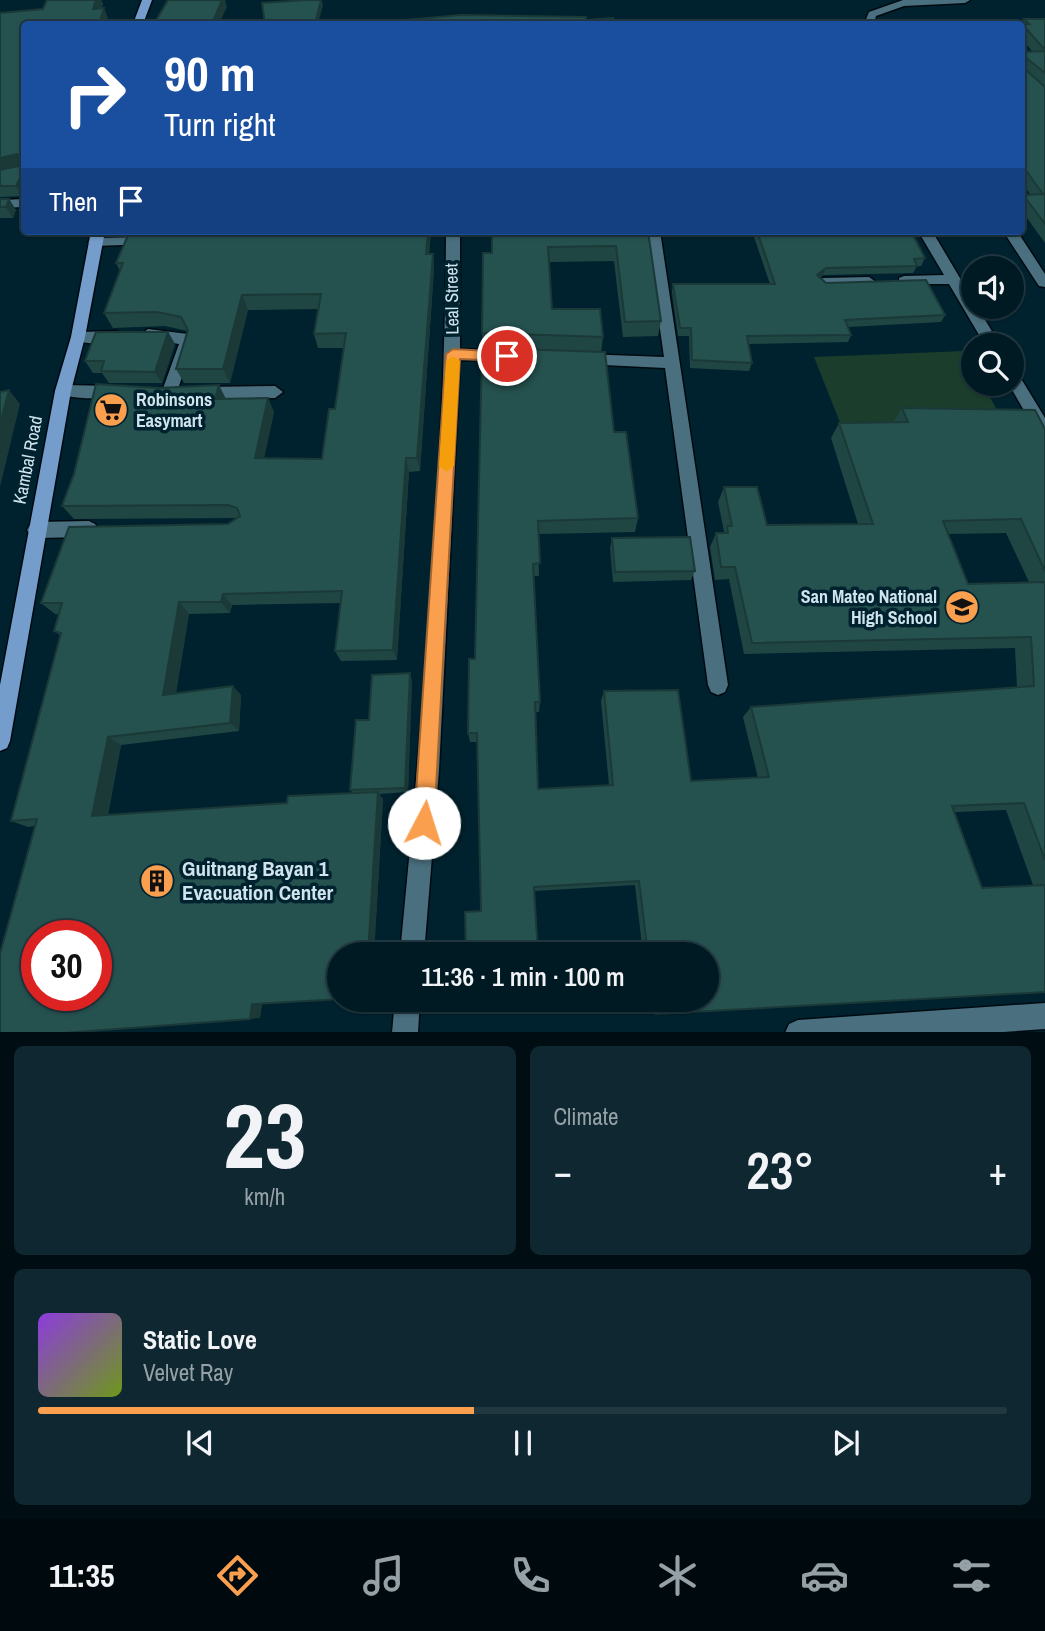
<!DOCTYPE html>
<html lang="en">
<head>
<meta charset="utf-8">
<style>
	:root { --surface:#001a23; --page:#0e2730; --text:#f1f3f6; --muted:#95a1a6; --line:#223841; --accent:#fa9f4e }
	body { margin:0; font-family:"Archivo Narrow",sans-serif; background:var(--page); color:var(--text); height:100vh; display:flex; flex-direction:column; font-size:26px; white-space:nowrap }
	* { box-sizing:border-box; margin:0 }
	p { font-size:23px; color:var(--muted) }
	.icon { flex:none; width:38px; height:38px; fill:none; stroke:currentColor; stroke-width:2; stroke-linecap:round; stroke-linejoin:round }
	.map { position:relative; height:1032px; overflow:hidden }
	.side { display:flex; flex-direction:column; gap:14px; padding:14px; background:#000e13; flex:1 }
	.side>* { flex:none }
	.hud { position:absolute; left:21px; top:21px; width:1004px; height:214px; border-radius:7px; box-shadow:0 2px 5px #0004,0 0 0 2px var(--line); background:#1a4fa0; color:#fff; overflow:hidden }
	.tools { position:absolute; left:961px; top:256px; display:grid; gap:14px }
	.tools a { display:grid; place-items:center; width:63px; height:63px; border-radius:50%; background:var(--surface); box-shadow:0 2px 5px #0004,0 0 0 2px var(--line); font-size:35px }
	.speed { position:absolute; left:21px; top:920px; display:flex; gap:14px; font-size:35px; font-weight:700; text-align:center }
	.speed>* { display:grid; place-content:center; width:91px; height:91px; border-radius:50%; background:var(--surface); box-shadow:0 2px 5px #0004,0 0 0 2px var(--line); line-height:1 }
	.speed .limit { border:10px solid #d22; background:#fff; color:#111 }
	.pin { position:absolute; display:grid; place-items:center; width:60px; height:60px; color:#fff; margin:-30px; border:4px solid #fff; border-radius:50%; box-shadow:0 2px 7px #0007 }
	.me { position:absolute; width:77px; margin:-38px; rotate:5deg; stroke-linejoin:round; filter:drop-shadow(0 0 5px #0008) }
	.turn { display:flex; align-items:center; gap:24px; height:147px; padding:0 28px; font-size:32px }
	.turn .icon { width:91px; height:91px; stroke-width:2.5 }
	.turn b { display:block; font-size:49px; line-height:60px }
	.then { display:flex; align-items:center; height:66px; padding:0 28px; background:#0003; gap:14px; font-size:26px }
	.big { font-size:52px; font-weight:600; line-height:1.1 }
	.side .card { flex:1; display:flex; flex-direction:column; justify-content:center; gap:10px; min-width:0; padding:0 24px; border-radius:10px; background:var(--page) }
	.side .dial { align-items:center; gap:0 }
	.dial b { font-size:91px; line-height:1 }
	.song { display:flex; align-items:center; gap:21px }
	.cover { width:84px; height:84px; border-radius:10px; background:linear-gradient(135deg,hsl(270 70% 55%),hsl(80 70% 35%)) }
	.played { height:7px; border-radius:4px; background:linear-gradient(90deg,var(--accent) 45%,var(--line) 45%) }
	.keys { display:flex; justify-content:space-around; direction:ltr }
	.heat { display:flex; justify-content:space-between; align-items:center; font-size:38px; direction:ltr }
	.side .tiles { flex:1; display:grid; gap:14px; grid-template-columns:1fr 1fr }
	.card:last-child { grid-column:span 2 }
	.trip { position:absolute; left:327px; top:942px; width:392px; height:70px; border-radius:35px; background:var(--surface); box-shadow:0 2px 5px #0004,0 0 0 2px var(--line); font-weight:600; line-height:70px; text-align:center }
	.dock { display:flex; height:112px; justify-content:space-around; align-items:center; background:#000a0e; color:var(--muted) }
	.dock .icon { width:49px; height:49px }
	.dock .selected { color:var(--accent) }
	.dock b { font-size:32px; color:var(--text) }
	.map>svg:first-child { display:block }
</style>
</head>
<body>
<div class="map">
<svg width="1045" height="1033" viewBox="0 0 1045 1033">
	<rect width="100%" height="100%" fill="#00222f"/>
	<path fill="#1b3e2c" d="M 965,351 L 973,366 L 973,383 L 982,383 L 1001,417 L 841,425 L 814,357 Z"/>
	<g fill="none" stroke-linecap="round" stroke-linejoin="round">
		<g stroke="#000a11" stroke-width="3">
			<path id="minor" d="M 903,0 L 970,0 L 965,3 L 904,6 L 876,16 L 874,24 L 864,24 L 869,12 Z
				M 24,199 L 24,207 L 0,208 L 0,200 Z
				M 446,231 L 460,231 L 460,349 L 506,351 L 514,356 L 506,361 L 460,360 L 439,771 L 424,954 L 400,954 C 423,714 445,472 446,231 Z
				M 646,231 L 660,231 L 728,685 L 725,692 L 718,695 L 711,692 L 708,685 L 665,368 L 583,364 L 575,359 L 583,354 L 664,357 Z
				M 918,231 L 932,231 L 973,300 L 973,306 L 977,306 L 1000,345 L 985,345 L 949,284 L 899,284 L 899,278 L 904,276 L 944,275 Z
				M 1003,231 L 1017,231 L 1045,274 L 1045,287 L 1039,286 Z
				M 146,237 L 151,238 L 151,244 L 95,246 L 88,242 L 95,238 Z
				M 869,277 L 876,282 L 874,285 L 823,288 L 816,283 L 823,278 Z
				M 148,329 L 188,334 L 193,344 L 175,398 L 169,400 L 161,394 L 179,344 L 143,338 L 141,334 Z
				M 117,331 L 124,336 C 116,345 79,346 71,337 L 78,332 Z
				M 1012,370 L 1017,372 L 1045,418 L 1045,438 L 1039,436 L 1008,383 L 1012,383 Z
				M 63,385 L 117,386 L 125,392 C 118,401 62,400 55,391 Z
				M 275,386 L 283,392 L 275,398 L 201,399 L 193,393 L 201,387 Z
				M 89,521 L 95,524 L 98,529 L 95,534 L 89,537 L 36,538 L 30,535 L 27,530 L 30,525 L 36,522 Z
				M 395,999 L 420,999 L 418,1033 L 392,1033 Z
				M 1045,1003 L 1045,1029 L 989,1033 L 785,1033 L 789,1024 L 798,1020 Z"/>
		</g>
		<g stroke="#000a11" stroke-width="3">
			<path id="major" d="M 142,0 L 152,0 L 143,24 L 133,24 Z
				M 91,231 L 105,231 L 85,337 L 71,391 L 10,741 L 7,748 L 0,751 L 0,685 L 55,391 L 71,337 Z"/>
		</g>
		<use href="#minor" fill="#4a6f7e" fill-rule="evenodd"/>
		<use href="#major" fill="#759dcb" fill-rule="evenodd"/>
	</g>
	<path fill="#204644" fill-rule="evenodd" d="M 47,0 L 101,0 L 103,4 L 101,8 L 108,18 L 24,24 L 24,192 L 23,196 L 0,197 L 0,13 L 43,9 Z
		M 1024,19 L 1045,19 L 1045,243 L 1022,211 L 1022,197 L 1023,195 L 1030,194 L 1022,183 L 1022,52 L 1032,51 L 1022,39 L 1021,24 Z
		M 0,199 L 9,199 L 16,210 L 13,218 L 0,218 Z
		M 140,231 L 431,231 L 429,254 L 433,254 L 434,269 L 420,471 L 409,472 L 397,660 L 341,661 L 335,651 L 341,603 L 232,605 L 230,613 L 189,614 L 176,693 L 241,695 L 239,731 L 121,745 L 108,815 L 287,803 L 353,793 L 350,790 L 369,720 L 412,680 L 408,792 L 379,794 L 383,799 L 374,954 L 340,954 L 262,1003 L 260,1018 L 35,826 L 28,827 L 11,821 L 60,635 L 54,631 L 58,614 L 55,614 L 41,603 L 228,524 L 237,518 L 74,519 L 62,506 L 226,399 L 268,398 L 274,412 L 264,458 L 322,459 L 335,409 L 344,348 L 318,348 L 314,334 L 318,309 L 248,310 L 230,383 L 184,383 L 176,369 L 188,331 L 165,326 L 113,328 L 104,313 L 120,271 L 116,263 L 141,233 Z
		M 648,231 L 661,321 L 658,336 L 623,337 L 614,261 L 549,262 L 552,309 L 603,337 L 601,352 L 483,347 L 482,333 L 492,253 Z
		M 752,231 L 911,231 L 925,258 L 921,266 L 917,266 L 913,273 L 823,275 L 820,278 L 826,283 L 945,315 L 941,322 L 848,327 L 851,335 L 848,342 L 748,344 L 752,363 L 749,371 L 690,368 L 689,336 L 678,336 L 672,292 L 673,284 L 770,284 Z
		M 168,332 L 175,344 L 162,383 L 109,383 L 102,373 L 93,373 L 85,361 Z
		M 482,348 L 614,432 L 638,518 L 635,532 L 538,534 L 539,576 L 534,576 L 540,702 L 539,712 L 536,712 L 538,789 L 609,785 L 601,701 L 604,691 L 691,781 L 758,778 L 743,717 L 751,707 L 1017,688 L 1015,648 L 744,654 L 729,579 L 715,580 L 710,547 L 716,533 L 724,533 L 724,531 L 718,502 L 724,487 L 767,525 L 858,524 L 831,438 L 839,423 L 893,423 L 902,408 L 1045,429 L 1045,992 L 656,1014 L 651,1013 L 649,999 L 707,999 L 707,954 L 643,954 L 635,885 L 534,891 L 481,911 L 477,742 L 470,742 L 468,733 L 475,659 ZM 1006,533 L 1029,582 L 968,584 L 948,534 ZM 1006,810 L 1033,885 L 982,888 L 955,812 Z
		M 612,538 L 695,571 L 691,580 L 613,582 L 610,548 Z"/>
	<path fill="#1a3937" d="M 96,0 L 101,0 L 103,4 L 97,19 L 93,9 Z
		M 222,0 L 225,0 L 227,7 L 219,24 L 212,24 Z
		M 321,0 L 323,5 L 318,24 L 315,24 Z
		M 104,8 L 108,18 L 106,24 L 99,24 Z
		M 17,154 L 23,164 L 0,171 L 0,158 Z
		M 19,180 L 24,189 L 23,196 L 16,186 Z
		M 9,199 L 16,210 L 13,218 L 6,207 Z
		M 428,231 L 431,231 L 428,270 L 426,254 Z
		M 433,254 L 434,269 L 420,471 L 417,458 Z
		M 826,268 L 823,275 L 813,283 L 817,275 Z
		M 242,295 L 248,310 L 230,383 L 223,369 Z
		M 168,332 L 175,344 L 162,383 L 155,372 Z
		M 219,385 L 226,399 L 215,399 Z
		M 9,390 L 20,404 L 0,487 L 0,424 Z
		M 268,398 L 274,412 L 261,472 L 255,458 Z
		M 406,458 L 409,472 L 397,660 L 393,650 Z
		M 223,594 L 232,605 L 230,613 L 221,602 Z
		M 179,602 L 189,614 L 174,704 L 163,695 Z
		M 410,673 L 412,680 L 408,792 L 405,788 Z
		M 233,686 L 241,695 L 239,731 L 230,723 Z
		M 108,737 L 121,745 L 106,822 L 92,816 Z
		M 378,792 L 383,799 L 374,954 L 368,954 Z
		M 262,1003 L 260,1018 L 250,1019 L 252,1004 Z"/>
	<path fill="#25514f" stroke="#1a3937" stroke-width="2" fill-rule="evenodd" d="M 47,0 L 96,0 L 93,9 L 104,8 L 99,24 L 24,24 L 24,179 L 19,180 L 16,186 L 0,186 L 0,170 L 19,166 L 20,156 L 17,154 L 0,158 L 0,13 L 43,9 Z
		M 168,0 L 222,0 L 212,24 L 154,24 Z
		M 306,0 L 321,0 L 315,24 L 265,24 L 262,3 Z
		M 461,15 L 586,17 L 586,20 L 613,18 L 618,24 L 406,24 L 406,20 Z
		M 1024,19 L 1045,19 L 1045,50 L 1022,24 L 1029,24 Z
		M 1045,51 L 1045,73 L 1025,57 L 1025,69 L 1045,87 L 1045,224 L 1023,195 L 1043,194 L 1022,165 L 1022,52 Z
		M 0,199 L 9,199 L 6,207 L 0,207 Z
		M 291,231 L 428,231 L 426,254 L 433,254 L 417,458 L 406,458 L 393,650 L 335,651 L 342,591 L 223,594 L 221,602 L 179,602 L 163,695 L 233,686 L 230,723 L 108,737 L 92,816 L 287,803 L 288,796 L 378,792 L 368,954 L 340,954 L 340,999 L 341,999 L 252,1004 L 250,1019 L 64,1033 L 0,1033 L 0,954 L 37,819 L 11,821 L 61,633 L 54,631 L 62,603 L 41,603 L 69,527 L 228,524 L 240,516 L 237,508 L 228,505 L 62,506 L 74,474 L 96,384 L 159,388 L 219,385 L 215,399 L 268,398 L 255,458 L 322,459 L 329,409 L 335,409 L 346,333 L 314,334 L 321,294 L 242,295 L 223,369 L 176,369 L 188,330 L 181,317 L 157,312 L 104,313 L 123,263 L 116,263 L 129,233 ZM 37,936 L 96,936 L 96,996 L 37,996 Z
		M 492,231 L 648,231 L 661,321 L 625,322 L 616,246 L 548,247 L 552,309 L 600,309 L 603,337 L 482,333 L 483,253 L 492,253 Z
		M 757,231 L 911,231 L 925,258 L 914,259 L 917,266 L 826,268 L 817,275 L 826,283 L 926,280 L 945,315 L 845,320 L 851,335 L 747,336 L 752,363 L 692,360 L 691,328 L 680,328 L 673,284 L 775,284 Z
		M 96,332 L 168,332 L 155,372 L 101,371 L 104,361 L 85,361 Z
		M 482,348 L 605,352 L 614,432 L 626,432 L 638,518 L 538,521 L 540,563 L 533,564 L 540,702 L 535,702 L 538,789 L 613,785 L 604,691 L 678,690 L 691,781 L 769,777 L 751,707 L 1034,686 L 1031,637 L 752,643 L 735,567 L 721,567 L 716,533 L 728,533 L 727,526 L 732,526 L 724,487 L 757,487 L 767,525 L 873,524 L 839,423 L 908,422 L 902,408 L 1035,410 L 1045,429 L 1045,571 L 1021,519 L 943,521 L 968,584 L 1045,582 L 1045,860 L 1024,803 L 952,806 L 982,888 L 1045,885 L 1045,992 L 656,1014 L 654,999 L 707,999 L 707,954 L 648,954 L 639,881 L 534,887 L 538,954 L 466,954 L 465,912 L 481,911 L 477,733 L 468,733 L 469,659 L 475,659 Z
		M 9,390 L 0,424 L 0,392 Z
		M 690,537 L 695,571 L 615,572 L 612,538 Z
		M 410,673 L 405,788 L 350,790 L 356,720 L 369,720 L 372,675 Z"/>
	<path fill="#fa9f4e" stroke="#a26733" stroke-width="2" d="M 453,349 L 507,352 L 514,356 L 507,361 L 460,359 L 434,823 L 431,830 L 424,833 L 417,830 L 414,823 L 446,354 Z"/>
	<path fill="#f59e0b" d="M 453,356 L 460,361 L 454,466 L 446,472 L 439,466 L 446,361 Z"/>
	<defs>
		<g id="supermarket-disc" transform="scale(1.75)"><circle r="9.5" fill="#fa9f4e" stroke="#00222f"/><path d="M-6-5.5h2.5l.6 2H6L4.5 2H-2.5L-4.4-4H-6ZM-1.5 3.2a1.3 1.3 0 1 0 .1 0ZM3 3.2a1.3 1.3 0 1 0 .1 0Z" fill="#111"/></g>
		<g id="school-disc" transform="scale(1.75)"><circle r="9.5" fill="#fa9f4e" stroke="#00222f"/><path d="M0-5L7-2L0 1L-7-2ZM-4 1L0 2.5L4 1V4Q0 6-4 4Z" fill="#111"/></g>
		<g id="building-disc" transform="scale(1.75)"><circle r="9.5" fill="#fa9f4e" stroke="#00222f"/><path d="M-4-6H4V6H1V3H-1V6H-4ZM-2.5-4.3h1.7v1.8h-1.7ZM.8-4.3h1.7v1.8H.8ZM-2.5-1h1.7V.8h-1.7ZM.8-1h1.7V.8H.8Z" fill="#111"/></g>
	</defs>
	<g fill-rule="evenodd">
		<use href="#supermarket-disc" x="111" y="410"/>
		<use href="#school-disc" x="962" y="607"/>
		<use href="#building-disc" x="157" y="881"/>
	</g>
	<g text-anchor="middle" stroke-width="7" stroke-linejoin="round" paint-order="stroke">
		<g font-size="18" fill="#d0e4ed" stroke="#00222f">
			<text transform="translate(452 299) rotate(-91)" y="6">Leal Street</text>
			<text transform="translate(28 460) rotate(-79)" y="6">Kambal Road</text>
		</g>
		<g font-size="18" font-weight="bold" fill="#d0e4ed" stroke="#00222f" text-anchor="start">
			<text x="136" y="406">Robinsons<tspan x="136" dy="21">Easymart</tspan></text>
			<text x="937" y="603" text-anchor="end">San Mateo National<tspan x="937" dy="21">High School</tspan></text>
		</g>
		<g font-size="21" font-weight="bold" fill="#d0e4ed" stroke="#00222f" text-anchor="start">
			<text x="182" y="876">Guitnang Bayan 1<tspan x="182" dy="24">Evacuation Center</tspan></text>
		</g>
	</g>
</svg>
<div class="tools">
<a><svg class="icon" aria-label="sound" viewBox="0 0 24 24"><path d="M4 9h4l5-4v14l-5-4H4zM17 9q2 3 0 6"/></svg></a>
<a><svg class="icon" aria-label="search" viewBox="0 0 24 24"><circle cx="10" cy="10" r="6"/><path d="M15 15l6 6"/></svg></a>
</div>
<div class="speed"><div class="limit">30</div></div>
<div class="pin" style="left:507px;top:356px;background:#d93025"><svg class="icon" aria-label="arrive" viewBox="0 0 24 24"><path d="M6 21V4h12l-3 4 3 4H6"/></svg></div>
<svg class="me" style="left:424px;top:823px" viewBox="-20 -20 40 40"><circle r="19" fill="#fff"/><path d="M0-13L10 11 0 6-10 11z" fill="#fa9f4e"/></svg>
<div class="trip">11:36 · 1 min · 100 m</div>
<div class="hud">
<div class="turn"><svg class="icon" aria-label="right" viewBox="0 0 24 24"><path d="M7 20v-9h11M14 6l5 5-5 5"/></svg><div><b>90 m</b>Turn right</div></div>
<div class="then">Then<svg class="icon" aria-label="arrive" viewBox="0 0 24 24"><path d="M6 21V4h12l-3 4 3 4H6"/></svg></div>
</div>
</div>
<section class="side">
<div class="tiles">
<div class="card dial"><b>23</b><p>km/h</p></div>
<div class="card"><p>Climate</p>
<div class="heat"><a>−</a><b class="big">23°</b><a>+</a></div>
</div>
<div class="card">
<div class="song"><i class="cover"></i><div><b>Static Love</b><p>Velvet Ray</p></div></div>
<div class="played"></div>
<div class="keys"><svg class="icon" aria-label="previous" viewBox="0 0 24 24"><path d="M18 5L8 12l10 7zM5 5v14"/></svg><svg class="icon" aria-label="pause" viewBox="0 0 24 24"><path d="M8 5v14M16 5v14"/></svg><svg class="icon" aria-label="next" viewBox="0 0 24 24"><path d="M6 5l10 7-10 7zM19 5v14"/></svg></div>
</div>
</div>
</section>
<nav class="dock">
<b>11:35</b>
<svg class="icon selected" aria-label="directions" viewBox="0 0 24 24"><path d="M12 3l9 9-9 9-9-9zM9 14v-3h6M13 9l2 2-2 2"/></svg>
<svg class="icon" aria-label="music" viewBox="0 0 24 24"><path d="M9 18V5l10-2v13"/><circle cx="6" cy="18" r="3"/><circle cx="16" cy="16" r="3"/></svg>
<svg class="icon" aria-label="phone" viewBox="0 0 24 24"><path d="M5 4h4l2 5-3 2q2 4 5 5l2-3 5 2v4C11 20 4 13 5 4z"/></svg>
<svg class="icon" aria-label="climate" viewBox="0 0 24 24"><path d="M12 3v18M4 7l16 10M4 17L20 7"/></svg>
<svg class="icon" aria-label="car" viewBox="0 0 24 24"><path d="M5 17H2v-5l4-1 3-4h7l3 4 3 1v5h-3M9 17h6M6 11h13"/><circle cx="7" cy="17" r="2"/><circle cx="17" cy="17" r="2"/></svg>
<svg class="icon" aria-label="filters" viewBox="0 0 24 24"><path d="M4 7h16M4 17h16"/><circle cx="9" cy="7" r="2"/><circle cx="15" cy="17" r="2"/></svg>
</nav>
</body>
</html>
